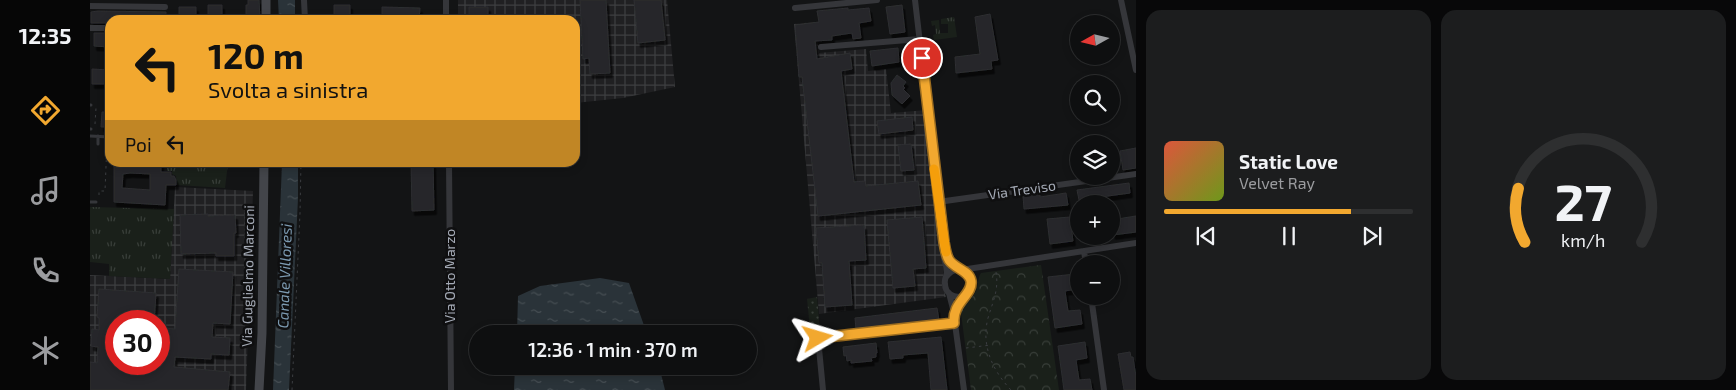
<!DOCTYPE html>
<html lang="it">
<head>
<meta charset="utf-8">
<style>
	:root { --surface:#0e0f10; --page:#1c1d1e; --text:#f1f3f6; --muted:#9b9c9f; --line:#2e2f30; --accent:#f2a82f }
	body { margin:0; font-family:"Exo 2",sans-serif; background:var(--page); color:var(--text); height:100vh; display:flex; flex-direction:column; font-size:19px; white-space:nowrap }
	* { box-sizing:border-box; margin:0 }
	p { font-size:16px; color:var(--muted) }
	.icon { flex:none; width:28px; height:28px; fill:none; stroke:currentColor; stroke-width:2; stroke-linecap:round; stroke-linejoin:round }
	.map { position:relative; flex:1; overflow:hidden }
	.details { display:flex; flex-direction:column; gap:10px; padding:10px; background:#080809; width:600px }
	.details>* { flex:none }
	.hud { position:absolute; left:15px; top:15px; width:475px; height:152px; border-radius:15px; box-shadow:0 2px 8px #0003,0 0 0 1px var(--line); background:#f2a82f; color:#111; overflow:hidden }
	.needle { width:32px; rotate:262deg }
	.fabs { position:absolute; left:980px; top:15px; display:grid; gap:10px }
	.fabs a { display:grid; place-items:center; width:50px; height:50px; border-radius:50%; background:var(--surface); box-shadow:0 2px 8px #0003,0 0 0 1px var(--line); font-size:25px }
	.speed { position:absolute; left:15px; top:310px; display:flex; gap:10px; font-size:25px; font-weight:700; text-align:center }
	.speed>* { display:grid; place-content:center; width:65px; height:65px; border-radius:50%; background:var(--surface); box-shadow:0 2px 8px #0003,0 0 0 1px var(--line); line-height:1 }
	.speed .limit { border:8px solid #d22; background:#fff; color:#111 }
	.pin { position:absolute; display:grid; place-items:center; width:42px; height:42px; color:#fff; margin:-21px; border:2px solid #fff; border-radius:50%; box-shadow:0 1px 5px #0007 }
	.me { position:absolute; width:55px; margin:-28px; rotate:83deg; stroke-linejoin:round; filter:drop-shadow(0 0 4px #0008) }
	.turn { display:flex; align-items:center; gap:18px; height:105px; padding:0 20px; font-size:22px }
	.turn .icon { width:65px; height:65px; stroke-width:2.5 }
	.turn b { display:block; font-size:35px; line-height:42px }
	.then { display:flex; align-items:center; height:48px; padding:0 20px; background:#0003; gap:10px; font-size:19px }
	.details .widget { flex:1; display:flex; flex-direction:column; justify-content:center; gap:8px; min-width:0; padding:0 18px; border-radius:15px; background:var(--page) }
	.details .dial { align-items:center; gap:0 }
	.dial svg { height:130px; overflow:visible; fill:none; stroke:var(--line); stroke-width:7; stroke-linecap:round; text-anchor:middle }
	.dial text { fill:var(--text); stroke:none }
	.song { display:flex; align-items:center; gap:15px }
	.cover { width:60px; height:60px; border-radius:8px; background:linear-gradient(135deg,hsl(10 70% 55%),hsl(80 70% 35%)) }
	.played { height:5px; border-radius:2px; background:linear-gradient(90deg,var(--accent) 75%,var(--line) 75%) }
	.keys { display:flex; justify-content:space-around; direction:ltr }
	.details .tiles { flex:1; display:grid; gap:10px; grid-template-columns:repeat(2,1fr) }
	.trip { position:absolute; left:379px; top:325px; width:288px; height:50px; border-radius:25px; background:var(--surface); box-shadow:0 2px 8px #0003,0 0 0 1px var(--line); font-weight:600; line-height:50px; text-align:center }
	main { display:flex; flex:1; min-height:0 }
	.tabs { display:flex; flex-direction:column; width:90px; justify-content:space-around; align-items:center; background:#060606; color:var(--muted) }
	.tabs .icon { width:35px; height:35px }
	.tabs .active { color:var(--accent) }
	.tabs b { font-size:22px; color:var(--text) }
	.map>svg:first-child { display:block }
</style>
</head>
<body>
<main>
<nav class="tabs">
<b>12:35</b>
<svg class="icon active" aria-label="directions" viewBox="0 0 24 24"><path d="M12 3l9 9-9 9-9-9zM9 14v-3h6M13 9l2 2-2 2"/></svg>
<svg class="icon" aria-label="music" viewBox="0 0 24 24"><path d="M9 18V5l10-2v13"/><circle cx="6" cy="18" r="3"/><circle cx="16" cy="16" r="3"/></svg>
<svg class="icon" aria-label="phone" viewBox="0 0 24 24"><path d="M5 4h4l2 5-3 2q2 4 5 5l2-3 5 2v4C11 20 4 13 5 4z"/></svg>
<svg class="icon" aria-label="climate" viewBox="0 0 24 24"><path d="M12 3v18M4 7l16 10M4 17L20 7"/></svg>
</nav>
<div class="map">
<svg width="1046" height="390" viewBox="0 0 1046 390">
	<defs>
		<pattern id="industrial-grid" width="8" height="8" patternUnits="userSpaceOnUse" patternTransform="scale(1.25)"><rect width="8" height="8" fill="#202022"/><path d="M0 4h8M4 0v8" fill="none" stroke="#3d3e40"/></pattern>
		<pattern id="grass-tufts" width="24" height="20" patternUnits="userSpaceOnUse" patternTransform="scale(1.25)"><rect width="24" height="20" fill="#1a201a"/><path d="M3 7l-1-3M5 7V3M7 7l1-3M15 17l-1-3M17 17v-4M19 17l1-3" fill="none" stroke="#383e39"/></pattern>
		<pattern id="park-crowns" width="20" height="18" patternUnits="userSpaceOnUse" patternTransform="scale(1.25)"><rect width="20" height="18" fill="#1a201a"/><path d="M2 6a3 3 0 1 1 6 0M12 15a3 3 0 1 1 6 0" fill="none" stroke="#383e39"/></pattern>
		<pattern id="garden-dots" width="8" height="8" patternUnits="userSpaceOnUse" patternTransform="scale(1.25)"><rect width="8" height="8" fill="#1a201a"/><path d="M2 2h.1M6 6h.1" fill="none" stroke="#383e39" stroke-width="1.8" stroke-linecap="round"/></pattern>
		<pattern id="water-ripples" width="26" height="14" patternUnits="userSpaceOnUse" patternTransform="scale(1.25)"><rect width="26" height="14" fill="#2a3339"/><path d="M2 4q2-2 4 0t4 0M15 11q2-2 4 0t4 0" fill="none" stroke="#464e53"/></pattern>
		<filter id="shadow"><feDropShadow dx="2.5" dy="4.5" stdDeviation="0" flood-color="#0009"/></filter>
	</defs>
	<rect width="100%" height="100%" fill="#131415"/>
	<path fill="url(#industrial-grid)" fill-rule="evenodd" d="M 368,0 L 577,0 L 585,87 L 533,98 L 485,103 L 485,20 L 368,20 Z
		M 725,22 L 729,53 L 776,49 L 778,71 L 796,69 L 801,113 L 837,110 L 851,251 L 854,270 L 852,285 L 856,297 L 729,314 L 704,24 Z
		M 85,187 L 163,191 L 156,390 L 0,390 L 0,275 L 80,279 ZM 26,321 L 69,321 L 69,364 L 26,364 Z"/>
	<path fill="url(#grass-tufts)" d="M 864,17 L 867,37 L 844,40 L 843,35 L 846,34 L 845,25 L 842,26 L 841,21 L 849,20 L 850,33 L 858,33 L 858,24 L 851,24 L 851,19 Z
		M 77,163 L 138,163 L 135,188 L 87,185 L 86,176 L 82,174 L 82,171 L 77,171 Z
		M 0,207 L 84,209 L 80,279 L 19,276 L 19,264 L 0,262 Z"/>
	<path fill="url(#park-crowns)" d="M 951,265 L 969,390 L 881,390 L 871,313 C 874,303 880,301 885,293 C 889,287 887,279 891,273 Z"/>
	<path fill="url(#garden-dots)" d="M 727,297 L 730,331 L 721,337 L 717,299 Z"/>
	<path fill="url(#water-ripples)" d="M 188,0 L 205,0 L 205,20 L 189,20 Z
		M 192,163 L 208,163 L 208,198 L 199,390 L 183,390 Z
		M 510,278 L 539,283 L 557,334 L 427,334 L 428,296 L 450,286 Z
		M 425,366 L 569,366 L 575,390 L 424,390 Z"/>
	<path fill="#262729" stroke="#2d2e31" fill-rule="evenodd" filter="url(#shadow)" d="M 158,0 L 169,0 L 170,19 L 156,19 L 156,5 L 158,5 Z
		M 490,0 L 516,0 L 520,73 L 500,74 L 499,58 L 493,59 Z
		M 544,0 L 571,0 L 575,40 L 548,43 Z
		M 118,5 L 132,5 L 132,19 L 118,19 Z
		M 244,5 L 260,5 L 260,15 L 244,16 Z
		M 812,5 L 815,32 L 800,34 L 796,7 Z
		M 89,7 L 106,7 L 106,20 L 89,20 Z
		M 292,7 L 330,8 L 329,20 L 292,20 Z
		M 379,7 L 398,7 L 398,20 L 379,20 Z
		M 758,8 L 758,10 L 779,8 L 781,21 L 769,23 L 771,38 L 763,39 L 762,33 L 742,36 L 742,40 L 725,41 L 727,59 L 760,53 L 762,69 L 751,71 L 764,182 L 775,181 L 776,186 L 828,181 L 831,205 L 728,216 L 712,77 L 709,77 L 705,25 L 729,22 L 727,11 Z
		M 8,11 L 76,12 L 76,20 L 20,20 L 20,23 L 1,23 L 1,12 Z
		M 900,14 L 908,60 L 901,61 L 902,69 L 866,73 L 865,57 L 890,54 L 885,17 Z
		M 4,33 L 20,33 L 19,47 L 4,46 Z
		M 808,48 L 809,62 L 782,66 L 780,51 Z
		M 2,69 L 20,70 L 20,84 L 2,84 Z
		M 807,75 L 816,82 L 813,86 L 815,88 L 813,89 L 820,96 L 812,104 L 802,95 L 801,83 Z
		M 12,112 L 20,112 L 20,127 L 11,127 Z
		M 822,117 L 823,130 L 789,134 L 787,121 Z
		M 821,144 L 824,170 L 811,171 L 808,145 Z
		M 1046,148 L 1046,168 L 1033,170 L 1030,151 Z
		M 24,162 L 71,162 L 71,172 L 81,172 L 81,176 L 84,176 L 86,180 L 86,185 L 76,185 L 75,205 L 24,202 ZM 40,173 L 60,174 L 60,190 L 32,188 L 33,174 Z
		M 321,162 L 343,162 L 344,210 L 322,211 Z
		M 1039,183 L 1040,193 L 989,200 L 987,190 Z
		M 976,193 L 978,205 L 934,209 L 933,196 L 950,194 L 950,197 Z
		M 118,214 L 118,216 L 145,215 L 146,233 L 144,233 L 144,256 L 126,256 L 126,253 L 91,254 L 90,215 Z
		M 1046,216 L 1046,232 L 1023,235 L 1021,220 Z
		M 832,217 L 836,268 L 823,269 L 825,286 L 803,288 L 797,220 Z
		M 980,217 L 983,241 L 960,244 L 957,219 Z
		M 774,225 L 776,260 L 759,261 L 762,305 L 735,307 L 732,263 L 729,263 L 726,228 Z
		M 89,269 L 143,272 L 140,324 L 123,323 L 122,337 L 140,338 L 139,355 L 121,354 L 121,359 L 85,357 L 84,367 L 140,372 L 138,390 L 0,390 L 0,362 L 7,363 L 8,347 L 1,346 L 2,329 L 9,330 L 9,318 L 7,317 L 9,289 L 66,293 L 64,321 L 26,319 L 26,364 L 69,364 L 69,328 L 85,329 Z
		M 985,274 L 987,289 L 975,291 L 978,311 L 990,310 L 992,324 L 965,328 L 958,277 Z
		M 847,308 L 849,320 L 766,329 L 765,318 Z
		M 851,337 L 857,390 L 841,390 L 838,353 L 813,355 L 813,358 L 800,359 L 798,342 Z
		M 995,342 L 997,358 L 986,360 L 989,380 L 1000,379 L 1002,390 L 974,390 L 968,346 Z
		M 786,343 L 787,353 L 786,353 L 786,357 L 781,358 L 782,361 L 761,363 L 761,360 L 757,361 L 756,355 L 754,356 L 753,347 Z
		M 1040,352 L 1041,357 L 1043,357 L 1046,377 L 1046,390 L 1034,390 L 1028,354 Z"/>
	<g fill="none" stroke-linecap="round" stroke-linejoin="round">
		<path stroke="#3b3d41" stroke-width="1" stroke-dasharray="2.5 4" stroke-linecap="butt" d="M 5,124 L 6,108
			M 9,195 L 9,191 L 15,191 L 17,143
			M 906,272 C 909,290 903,301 898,318 C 891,345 902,370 921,390
			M 876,348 L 901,345
			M 202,390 L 210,213 L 211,162"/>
		<path stroke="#35363a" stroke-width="3" d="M 0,105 L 1,105
			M 0,129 L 1,129
			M 0,136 L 20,137
			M 8,136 L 8,144
			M 0,202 L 6,202"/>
		<path stroke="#35363a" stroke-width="6" d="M 214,0 L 215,20
			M 356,0 L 356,20
			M 825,0 L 853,242 C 856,254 859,264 871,270 L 1046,243
			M 1031,0 L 1046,70
			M 0,6 L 75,7
			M 705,8 L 787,0
			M 0,28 L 20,28
			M 731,47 L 830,39
			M 359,162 L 361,390
			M 848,202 L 1046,174
			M 994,251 L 996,264
			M 853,253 C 854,260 857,266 857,273 C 856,277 854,280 855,284 C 855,293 864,299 872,296 C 894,289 872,255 856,277
			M 859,293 L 863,309 L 874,390
			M 1001,296 L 1014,390
			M 864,315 L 867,305 L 875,295
			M 733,390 L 728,338 L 864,323"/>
		<path stroke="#43454a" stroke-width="9" d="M 176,20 L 176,0
			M 169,390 L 172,333 L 174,162"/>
	</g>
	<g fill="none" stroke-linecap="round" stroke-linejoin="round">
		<g stroke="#9d6d1f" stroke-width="12">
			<path id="route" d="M 728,338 L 864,323 C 862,302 883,295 881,281 C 879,270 865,269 859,260 C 856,255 855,248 854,242 L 832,58"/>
		</g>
		<use href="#route" stroke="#f2a82f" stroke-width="9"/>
		<path stroke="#f59e0b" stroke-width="9" d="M 844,169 L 856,252"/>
	</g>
	<g text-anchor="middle" stroke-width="5" stroke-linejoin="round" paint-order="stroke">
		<g font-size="14" fill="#a5abb6" stroke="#0f0f10">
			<text transform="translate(932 190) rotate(-8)" y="5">Via Treviso</text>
			<text transform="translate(158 276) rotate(-89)" y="5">Via Guglielmo Marconi</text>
			<text transform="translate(360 276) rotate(-90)" y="5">Via Otto Marzo</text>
		</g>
		<g font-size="15" font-style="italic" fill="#7c9ab1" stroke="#0f0f10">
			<text transform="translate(195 276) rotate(-88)" y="5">Canale Villoresi</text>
		</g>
	</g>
</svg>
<div class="fabs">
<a><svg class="needle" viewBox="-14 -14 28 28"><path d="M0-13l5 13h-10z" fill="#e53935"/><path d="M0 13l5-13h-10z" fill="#9b9c9f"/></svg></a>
<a><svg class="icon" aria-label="search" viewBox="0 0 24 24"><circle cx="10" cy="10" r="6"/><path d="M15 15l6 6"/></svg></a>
<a><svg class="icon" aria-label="layers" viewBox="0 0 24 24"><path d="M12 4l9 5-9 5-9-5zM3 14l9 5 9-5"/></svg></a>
<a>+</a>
<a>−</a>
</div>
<div class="speed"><div class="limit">30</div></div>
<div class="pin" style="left:832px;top:58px;background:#d93025"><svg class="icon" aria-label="arrive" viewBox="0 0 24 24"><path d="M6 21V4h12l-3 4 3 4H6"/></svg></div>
<svg class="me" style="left:728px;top:338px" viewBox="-20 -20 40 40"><path d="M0-17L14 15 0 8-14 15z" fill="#f2a82f" stroke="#fff" stroke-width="4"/></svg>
<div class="trip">12:36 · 1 min · 370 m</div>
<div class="hud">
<div class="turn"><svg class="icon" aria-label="left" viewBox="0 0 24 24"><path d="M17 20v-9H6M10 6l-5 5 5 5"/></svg><div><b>120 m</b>Svolta a sinistra</div></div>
<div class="then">Poi<svg class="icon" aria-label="left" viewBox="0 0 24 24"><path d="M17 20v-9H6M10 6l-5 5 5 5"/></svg></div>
</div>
</div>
<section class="details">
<div class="tiles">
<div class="widget">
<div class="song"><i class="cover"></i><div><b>Static Love</b><p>Velvet Ray</p></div></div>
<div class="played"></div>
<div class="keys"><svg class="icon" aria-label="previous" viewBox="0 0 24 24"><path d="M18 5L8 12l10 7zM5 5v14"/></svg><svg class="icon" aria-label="pause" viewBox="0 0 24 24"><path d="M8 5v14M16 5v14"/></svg><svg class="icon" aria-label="next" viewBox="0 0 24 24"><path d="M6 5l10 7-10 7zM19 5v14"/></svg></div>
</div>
<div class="widget dial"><svg viewBox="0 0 100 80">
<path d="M14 69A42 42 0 1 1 86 69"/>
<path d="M14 69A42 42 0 0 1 10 36" stroke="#f2a82f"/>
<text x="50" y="56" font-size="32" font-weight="700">27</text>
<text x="50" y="72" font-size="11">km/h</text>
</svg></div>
</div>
</section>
</main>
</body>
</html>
